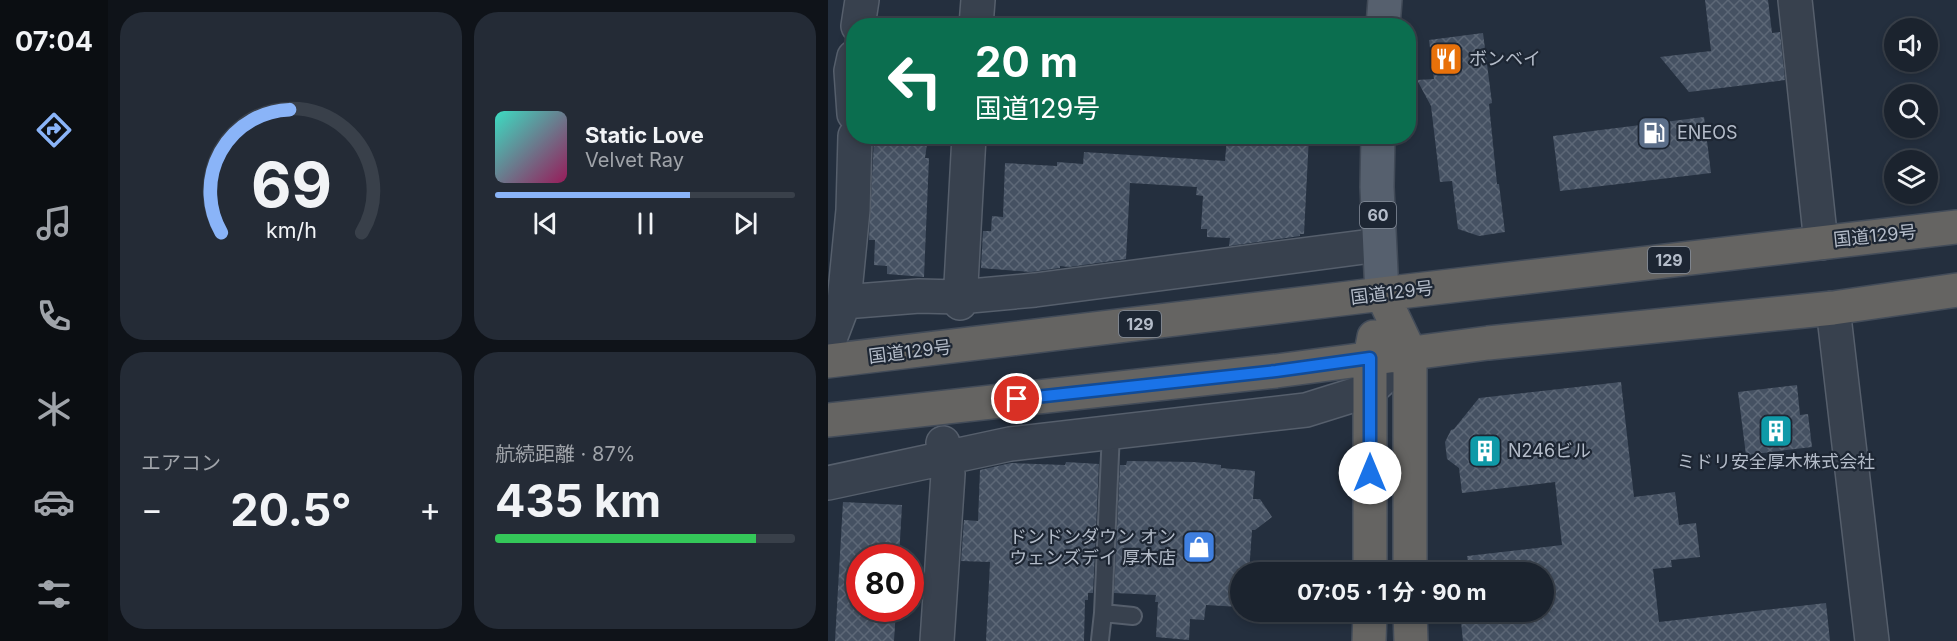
<!DOCTYPE html>
<html lang="ja">
<head>
<meta charset="utf-8">
<style>
	:root { --surface:#1b232e; --page:#242b36; --text:#f1f3f6; --muted:#a0a4aa; --line:#39404a; --accent:#8ab4f8 }
	body { margin:0; font-family:Inter,"Noto Sans JP",sans-serif; background:var(--page); color:var(--text); height:100vh; display:flex; flex-direction:column; font-size:22px; white-space:nowrap }
	* { box-sizing:border-box; margin:0 }
	p { font-size:20px; color:var(--muted) }
	.icon { flex:none; width:33px; height:33px; fill:none; stroke:currentColor; stroke-width:2; stroke-linecap:round; stroke-linejoin:round }
	.map { position:relative; flex:1; overflow:hidden }
	.details { display:flex; flex-direction:column; gap:12px; padding:12px; background:#0f1319; width:720px }
	.details>* { flex:none }
	.hud { position:absolute; left:18px; top:18px; width:570px; height:126px; border-radius:24px; box-shadow:0 3px 9px #0003,0 0 0 2px var(--line); background:#0b6e4f; color:#fff; overflow:hidden }
	.buttons { position:absolute; left:1056px; top:18px; display:grid; gap:12px }
	.buttons a { display:grid; place-items:center; width:54px; height:54px; border-radius:50%; background:var(--surface); box-shadow:0 3px 9px #0003,0 0 0 2px var(--line); font-size:30px }
	.speed { position:absolute; left:18px; top:544px; display:flex; gap:12px; font-size:30px; font-weight:700; text-align:center }
	.speed>* { display:grid; place-content:center; width:78px; height:78px; border-radius:50%; background:var(--surface); box-shadow:0 3px 9px #0003,0 0 0 2px var(--line); line-height:1 }
	.speed .limit { border:9px solid #d22; background:#fff; color:#111 }
	.pin { position:absolute; display:grid; place-items:center; width:51px; height:51px; color:#fff; margin:-26px; border:3px solid #fff; border-radius:50%; box-shadow:0 2px 6px #0007 }
	.me { position:absolute; width:66px; margin:-33px; rotate:0deg; stroke-linejoin:round; filter:drop-shadow(0 0 4px #0008) }
	.turn { display:flex; align-items:center; gap:21px; height:126px; padding:0 30px; font-size:27px }
	.turn .icon { width:78px; height:78px; stroke-width:2.5 }
	.turn b { display:block; font-size:42px; line-height:51px }
	.big { font-size:45px; font-weight:700; line-height:1.1 }
	.details .card { flex:1; display:flex; flex-direction:column; justify-content:center; gap:9px; min-width:0; padding:0 21px; border-radius:24px; background:var(--page) }
	.details .dial { align-items:center; gap:0 }
	.dial svg { height:156px; overflow:visible; fill:none; stroke:var(--line); stroke-width:7; stroke-linecap:round; text-anchor:middle }
	.dial text { fill:var(--text); stroke:none }
	.song { display:flex; align-items:center; gap:18px }
	.cover { width:72px; height:72px; border-radius:9px; background:linear-gradient(135deg,hsl(170 70% 55%),hsl(330 70% 35%)) }
	.played { height:6px; border-radius:3px; background:linear-gradient(90deg,var(--accent) 65%,var(--line) 65%) }
	.keys { display:flex; justify-content:space-around; direction:ltr }
	.heat { display:flex; justify-content:space-between; align-items:center; font-size:33px; direction:ltr }
	.charge { height:9px; border-radius:4px; background:linear-gradient(90deg,#34c759 87%,var(--line) 0) }
	.details .tiles { flex:1; display:grid; gap:12px; grid-template-columns:repeat(2,1fr) }
	.trip { position:absolute; left:402px; top:562px; width:324px; height:60px; border-radius:30px; background:var(--surface); box-shadow:0 3px 9px #0003,0 0 0 2px var(--line); font-weight:700; line-height:60px; text-align:center }
	main { display:flex; flex:1; min-height:0 }
	.tab-bar { display:flex; flex-direction:column; width:108px; justify-content:space-around; align-items:center; background:#0b0e12; color:var(--muted) }
	.tab-bar .icon { width:42px; height:42px }
	.tab-bar .active { color:var(--accent) }
	.tab-bar b { font-size:27px; color:var(--text) }
	.map>svg:first-child { display:block }
</style>
</head>
<body>
<main>
<nav class="tab-bar">
<b>07:04</b>
<svg class="icon active" aria-label="directions" viewBox="0 0 24 24"><path d="M12 3l9 9-9 9-9-9zM9 14v-3h6M13 9l2 2-2 2"/></svg>
<svg class="icon" aria-label="music" viewBox="0 0 24 24"><path d="M9 18V5l10-2v13"/><circle cx="6" cy="18" r="3"/><circle cx="16" cy="16" r="3"/></svg>
<svg class="icon" aria-label="phone" viewBox="0 0 24 24"><path d="M5 4h4l2 5-3 2q2 4 5 5l2-3 5 2v4C11 20 4 13 5 4z"/></svg>
<svg class="icon" aria-label="climate" viewBox="0 0 24 24"><path d="M12 3v18M4 7l16 10M4 17L20 7"/></svg>
<svg class="icon" aria-label="car" viewBox="0 0 24 24"><path d="M5 17H2v-5l4-1 3-4h7l3 4 3 1v5h-3M9 17h6M6 11h13"/><circle cx="7" cy="17" r="2"/><circle cx="17" cy="17" r="2"/></svg>
<svg class="icon" aria-label="filters" viewBox="0 0 24 24"><path d="M4 7h16M4 17h16"/><circle cx="9" cy="7" r="2"/><circle cx="15" cy="17" r="2"/></svg>
</nav>
<section class="details">
<div class="tiles">
<div class="card dial"><svg viewBox="0 0 100 80">
<path d="M14 69A42 42 0 1 1 86 69"/>
<path d="M14 69A42 42 0 0 1 49 6" stroke="#8ab4f8"/>
<text x="50" y="56" font-size="32" font-weight="700">69</text>
<text x="50" y="72" font-size="11">km/h</text>
</svg></div>
<div class="card">
<div class="song"><i class="cover"></i><div><b>Static Love</b><p>Velvet Ray</p></div></div>
<div class="played"></div>
<div class="keys"><svg class="icon" aria-label="previous" viewBox="0 0 24 24"><path d="M18 5L8 12l10 7zM5 5v14"/></svg><svg class="icon" aria-label="pause" viewBox="0 0 24 24"><path d="M8 5v14M16 5v14"/></svg><svg class="icon" aria-label="next" viewBox="0 0 24 24"><path d="M6 5l10 7-10 7zM19 5v14"/></svg></div>
</div>
<div class="card"><p>エアコン</p>
<div class="heat"><a>−</a><b class="big">20.5°</b><a>+</a></div>
</div>
<div class="card"><p>航続距離 · 87%</p><b class="big">435 km</b><div class="charge"></div></div>
</div>
</section>
<div class="map">
<svg width="1129" height="641" viewBox="0 0 1129 641">
	<defs>
		<pattern id="building-cross-hatch" width="8" height="8" patternUnits="userSpaceOnUse" patternTransform="scale(1.5)"><rect width="8" height="8" fill="#455162"/><path d="M0 0l8 8M0 8l8-8" fill="none" stroke="#5d6877"/></pattern>
	</defs>
	<rect width="100%" height="100%" fill="#242f3e"/>
	<path fill="url(#building-cross-hatch)" d="M 877,0 L 940,0 L 944,33 L 952,32 L 957,80 L 861,92 L 832,57 L 883,51 Z
		M 655,33 L 664,103 L 661,104 L 669,184 L 671,184 L 677,232 L 651,236 L 630,229 L 624,181 L 612,182 L 603,106 L 589,80 L 606,79 L 601,40 Z
		M 876,117 L 883,173 L 732,191 L 725,136 Z
		M 399,136 L 481,136 L 476,234 L 472,234 L 472,236 L 401,246 L 402,238 L 379,237 L 379,229 L 373,229 L 375,196 L 368,195 L 369,187 L 302,183 L 298,259 L 241,267 L 232,266 L 232,268 L 203,272 L 153,268 L 155,231 L 163,231 L 164,216 L 175,217 L 177,163 L 229,166 L 229,162 L 255,164 L 256,152 L 397,161 Z
		M 46,139 L 99,144 L 97,158 L 101,158 L 96,277 L 59,274 L 59,266 L 46,265 L 47,240 L 41,240 Z
		M 793,382 L 806,497 L 847,492 L 851,525 L 868,523 L 872,557 L 843,560 L 844,567 L 825,569 L 831,622 L 998,603 L 1002,641 L 635,641 L 632,612 L 716,612 L 716,573 L 642,573 L 639,556 L 734,545 L 727,482 L 634,493 L 631,468 L 619,459 L 617,442 L 623,430 L 626,429 L 651,398 Z
		M 969,385 L 972,415 L 980,414 L 984,447 L 918,455 L 910,392 Z
		M 299,461 L 366,462 L 393,465 L 393,468 L 427,471 L 425,499 L 432,499 L 444,517 L 427,530 L 424,530 L 421,573 L 412,573 L 412,607 L 378,605 L 376,620 L 362,619 L 361,640 L 328,637 L 330,602 L 327,602 L 328,595 L 286,593 L 292,465 L 298,465 Z
		M 238,462 L 271,464 L 265,593 L 260,593 L 260,600 L 257,600 L 256,641 L 158,641 L 162,562 L 133,561 L 136,520 L 150,521 L 152,470 L 183,463 L 237,465 Z
		M 15,502 L 74,505 L 71,558 L 32,558 L 32,609 L 68,609 L 66,641 L 7,641 Z"/>
	<g fill="none" stroke-linecap="round" stroke-linejoin="round">
		<g stroke="#565f6c" stroke-width="20">
			<path id="service" d="M 283,432 L 275,613 L 305,616
				M 272,640 L 275,613"/>
		</g>
		<g stroke="#565f6c" stroke-width="36">
			<path id="minor" d="M 967,0 L 993,243
				M 30,26 L 34,0
				M 148,26 L 150,0
				M 26,57 L 23,71 L 26,114
				M 16,302 L 91,296 L 131,297 L 207,290 L 551,245
				M 132,303 L 141,136
				M 1005,308 L 1044,641
				M 0,344 L 16,302 L 25,210 L 27,136
				M 0,483 L 182,444 L 478,410 L 542,390 L 582,353
				M 109,641 L 120,474 L 119,457 L 115,443"/>
		</g>
		<g stroke="#414a57" stroke-width="36">
			<path id="primary" d="M 555,26 L 557,0
				M 550,136 L 549,187 L 554,294"/>
		</g>
		<g stroke="#434c59" stroke-width="36">
			<path id="trunk" d="M 554,294 L 582,353 L 582,573
				M 0,361 L 554,294 L 1129,227
				M 0,420 L 448,371 L 660,343 L 1005,308 L 1129,290
				M 542,573 L 542,358 L 546,337
				M 582,612 L 583,641
				M 541,641 L 542,612"/>
		</g>
		<use href="#service" stroke="#38414e" stroke-width="16"/>
		<use href="#minor" stroke="#38414e" stroke-width="33"/>
		<use href="#primary" stroke="#56606e" stroke-width="33"/>
		<use href="#trunk" stroke="#656462" stroke-width="33"/>
	</g>
	<g fill="none" stroke-linecap="round" stroke-linejoin="round">
		<g stroke="#114b97" stroke-width="15">
			<path id="route" d="M 189,399 L 448,371 L 542,358 L 542,473"/>
		</g>
		<use href="#route" stroke="#1a73e8" stroke-width="10"/>
	</g>
	<defs>
		<g id="restaurant-square" transform="scale(1.725)"><rect x="-9" y="-9" width="18" height="18" rx="4" fill="#e8710a" stroke="#1d2633"/><path d="M-5-6h1v4h1v-4h1v4h1v-4h1v5L-1.5 .5V6h-2V.5L-5-1ZM5-6V6H3V1.5H1.5Q1.5-4 5-6Z" fill="#fff"/></g>
		<g id="fuel-square" transform="scale(1.725)"><rect x="-9" y="-9" width="18" height="18" rx="4" fill="#5c6f8a" stroke="#1d2633"/><path d="M-5.5-6h7V0h2V4h1.3V-2.5L3-4.5l.8-.8L6-3V5H2.5V1h-1V6h-7ZM-4.2-4.7v3.2H.2V-4.7Z" fill="#fff"/></g>
		<g id="building-square" transform="scale(1.725)"><rect x="-9" y="-9" width="18" height="18" rx="4" fill="#0f9aa8" stroke="#1d2633"/><path d="M-4-6H4V6H1V3H-1V6H-4ZM-2.5-4.3h1.7v1.8h-1.7ZM.8-4.3h1.7v1.8H.8ZM-2.5-1h1.7V.8h-1.7ZM.8-1h1.7V.8H.8Z" fill="#fff"/></g>
		<g id="shop-square" transform="scale(1.725)"><rect x="-9" y="-9" width="18" height="18" rx="4" fill="#3f7fe0" stroke="#1d2633"/><path d="M-5-2.5h2.3a2.7 3.5 0 0 1 5.4 0H5L5.5 6h-11ZM-1.5-2.5h3a1.5 2.3 0 0 0-3 0Z" fill="#fff"/></g>
	</defs>
	<g fill-rule="evenodd">
		<use href="#restaurant-square" x="618" y="59"/>
		<use href="#fuel-square" x="826" y="133"/>
		<use href="#building-square" x="948" y="431"/>
		<use href="#building-square" x="657" y="451"/>
		<use href="#shop-square" x="371" y="547"/>
	</g>
	<g text-anchor="middle" stroke-width="4.5" stroke-linejoin="round" paint-order="stroke">
		<g fill="#1d2633" stroke="#878f9c" stroke-width="1.5">
			<rect x="532" y="202" width="36" height="26" rx="4.5"/>
			<rect x="820" y="247" width="42" height="26" rx="4.5"/>
			<rect x="291" y="311" width="42" height="26" rx="4.5"/>
		</g>
		<g font-size="16" font-weight="bold" fill="#b4bcc9">
			<text x="550" y="221">60</text>
			<text x="841" y="266">129</text>
			<text x="312" y="330">129</text>
		</g>
		<g font-size="18" fill="#b4bcc9" stroke="#1d2633" text-anchor="start">
			<text x="641" y="65">ボンベイ</text>
			<text x="849" y="139">ENEOS</text>
			<text x="680" y="457">N246ビル</text>
			<text x="948" y="468" text-anchor="middle">ミドリ安全厚木株式会社</text>
			<text x="348" y="543" text-anchor="end">ドンドンダウン オン<tspan x="348" dy="21">ウェンズデイ 厚木店</tspan></text>
		</g>
		<g font-size="18" fill="#b4bcc9" stroke="#1d2633">
			<text transform="translate(1047 236) rotate(-6)" y="6">国道129号</text>
			<text transform="translate(564 293) rotate(-7)" y="6">国道129号</text>
			<text transform="translate(82 352) rotate(-7)" y="6">国道129号</text>
		</g>
	</g>
</svg>
<div class="buttons">
<a><svg class="icon" aria-label="sound" viewBox="0 0 24 24"><path d="M4 9h4l5-4v14l-5-4H4zM17 9q2 3 0 6"/></svg></a>
<a><svg class="icon" aria-label="search" viewBox="0 0 24 24"><circle cx="10" cy="10" r="6"/><path d="M15 15l6 6"/></svg></a>
<a><svg class="icon" aria-label="layers" viewBox="0 0 24 24"><path d="M12 4l9 5-9 5-9-5zM3 14l9 5 9-5"/></svg></a>
</div>
<div class="speed"><div class="limit">80</div></div>
<div class="pin" style="left:189px;top:399px;background:#d93025"><svg class="icon" aria-label="arrive" viewBox="0 0 24 24"><path d="M6 21V4h12l-3 4 3 4H6"/></svg></div>
<svg class="me" style="left:542px;top:473px" viewBox="-20 -20 40 40"><circle r="19" fill="#fff"/><path d="M0-13L10 11 0 6-10 11z" fill="#1a73e8"/></svg>
<div class="trip">07:05 · 1 分 · 90 m</div>
<div class="hud">
<div class="turn"><svg class="icon" aria-label="left" viewBox="0 0 24 24"><path d="M17 20v-9H6M10 6l-5 5 5 5"/></svg><div><b>20 m</b>国道129号</div></div>
</div>
</div>
</main>
</body>
</html>
